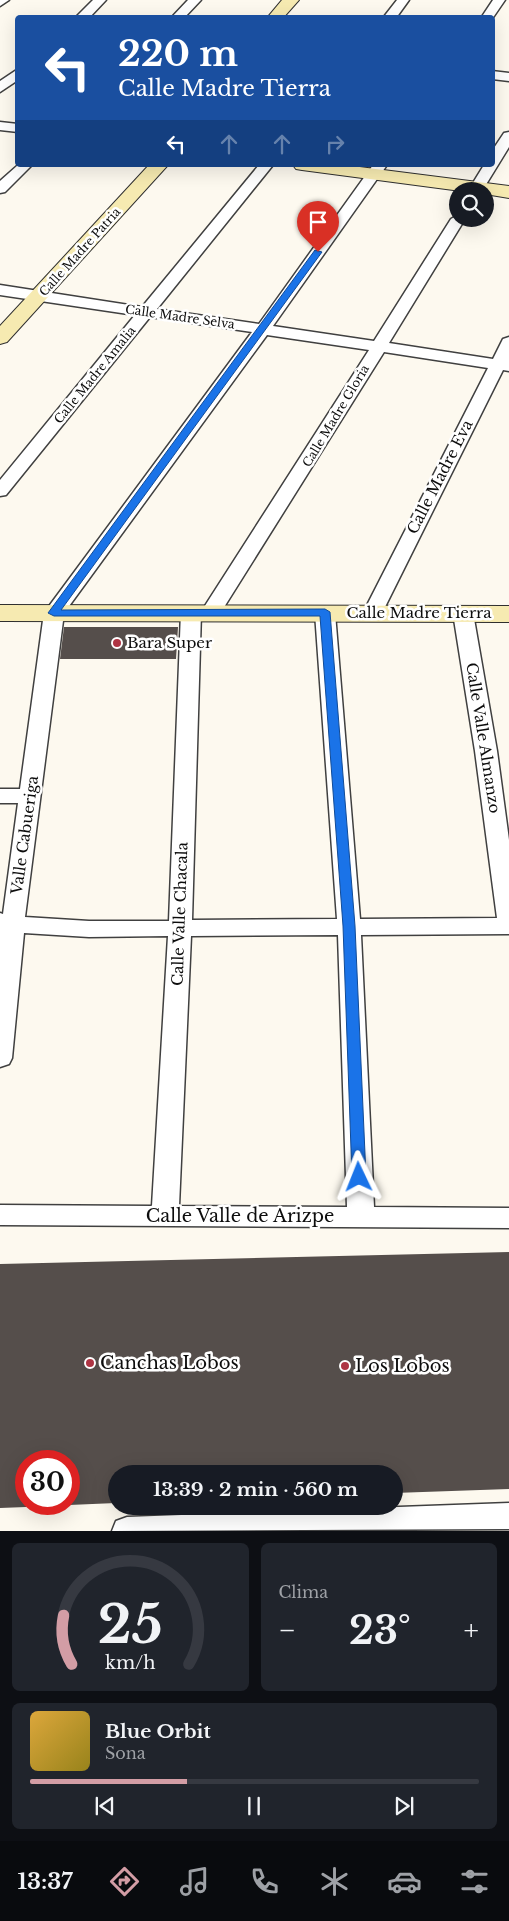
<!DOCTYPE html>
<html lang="es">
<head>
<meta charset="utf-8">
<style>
	:root { --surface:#171b24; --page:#20242c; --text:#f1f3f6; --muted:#9ea1a6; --line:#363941; --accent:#d39da5 }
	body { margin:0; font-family:"Libre Baskerville",serif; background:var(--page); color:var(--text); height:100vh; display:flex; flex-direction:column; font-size:19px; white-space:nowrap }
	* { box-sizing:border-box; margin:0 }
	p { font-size:16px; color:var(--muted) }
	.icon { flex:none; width:28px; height:28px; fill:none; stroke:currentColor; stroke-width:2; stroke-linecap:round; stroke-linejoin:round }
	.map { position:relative; height:1531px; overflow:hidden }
	.drawer { display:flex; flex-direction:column; gap:12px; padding:12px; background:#0d0f14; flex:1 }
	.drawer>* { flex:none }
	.hud { position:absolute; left:15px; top:15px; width:480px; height:152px; border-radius:5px; box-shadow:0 5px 20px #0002; background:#1a4fa0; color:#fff; overflow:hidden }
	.buttons { position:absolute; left:449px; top:182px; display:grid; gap:10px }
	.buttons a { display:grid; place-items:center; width:45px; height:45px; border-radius:50%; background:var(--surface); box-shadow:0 5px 20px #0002; font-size:25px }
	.speed { position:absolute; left:15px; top:1450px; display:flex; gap:10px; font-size:25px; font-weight:700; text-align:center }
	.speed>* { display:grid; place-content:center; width:65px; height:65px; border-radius:50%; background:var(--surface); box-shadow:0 5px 20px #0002; line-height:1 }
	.speed .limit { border:8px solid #d22; background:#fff; color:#111 }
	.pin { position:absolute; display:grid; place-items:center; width:42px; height:42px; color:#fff; margin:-51px -21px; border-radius:50% 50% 50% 0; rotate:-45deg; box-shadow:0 0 5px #0007 }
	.pin .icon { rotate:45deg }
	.me { position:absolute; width:55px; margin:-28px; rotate:358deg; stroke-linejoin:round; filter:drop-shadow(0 0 4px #0008) }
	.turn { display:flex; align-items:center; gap:18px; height:105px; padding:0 20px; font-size:22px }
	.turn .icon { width:65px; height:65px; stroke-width:2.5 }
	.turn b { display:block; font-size:35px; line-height:42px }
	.lanes { display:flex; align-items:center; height:48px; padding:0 20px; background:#0003; justify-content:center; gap:25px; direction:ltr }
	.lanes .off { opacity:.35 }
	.big { font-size:38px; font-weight:700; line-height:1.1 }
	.drawer .card { flex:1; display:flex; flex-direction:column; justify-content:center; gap:8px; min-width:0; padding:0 18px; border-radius:8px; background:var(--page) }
	.drawer .dial { align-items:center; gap:0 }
	.dial svg { height:130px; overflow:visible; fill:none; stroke:var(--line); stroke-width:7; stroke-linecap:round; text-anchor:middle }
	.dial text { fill:var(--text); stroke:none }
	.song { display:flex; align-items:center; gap:15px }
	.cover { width:60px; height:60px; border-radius:8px; background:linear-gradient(135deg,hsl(40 70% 55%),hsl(50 70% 35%)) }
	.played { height:5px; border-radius:2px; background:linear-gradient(90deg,var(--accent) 35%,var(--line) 35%) }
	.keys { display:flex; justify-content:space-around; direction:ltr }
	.heat { display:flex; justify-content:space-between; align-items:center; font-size:28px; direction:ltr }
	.drawer .tiles { flex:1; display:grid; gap:12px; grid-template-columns:1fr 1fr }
	.card:last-child { grid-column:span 2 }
	.trip { position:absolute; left:108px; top:1465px; width:295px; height:50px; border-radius:25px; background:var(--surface); box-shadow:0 5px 20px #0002; font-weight:700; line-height:50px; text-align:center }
	.dock { display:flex; height:80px; justify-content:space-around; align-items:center; background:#090b0e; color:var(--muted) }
	.dock .icon { width:35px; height:35px }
	.dock .on { color:var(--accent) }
	.dock b { font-size:22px; color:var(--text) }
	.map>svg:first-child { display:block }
</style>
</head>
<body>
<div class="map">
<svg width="509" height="1531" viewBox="0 0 509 1531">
	<rect width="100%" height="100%" fill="#fdf9ef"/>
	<path fill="#554e4b" d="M 64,627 L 178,627 L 176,659 L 60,659 Z
		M 509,1252 L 509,1489 L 394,1493 L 394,1474 L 116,1474 L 116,1503 L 69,1505 L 69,1461 L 26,1461 L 26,1507 L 0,1508 L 0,1264 Z"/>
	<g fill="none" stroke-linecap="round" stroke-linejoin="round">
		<g stroke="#404040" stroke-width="3">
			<path id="street" d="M 0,0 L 9,0 L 0,6 Z
				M 93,0 L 106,0 L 89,18 L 75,18 Z
				M 188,0 L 201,0 L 184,18 L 171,18 Z
				M 397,0 L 409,0 L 396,18 L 383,18 Z
				M 493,0 L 505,0 L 492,19 L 481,18 Z
				M 18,69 L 18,80 L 0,92 L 0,81 Z
				M 492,71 L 509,73 L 509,81 L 492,79 Z
				M 0,122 L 18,124 L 18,132 L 0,130 Z
				M 509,132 L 509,147 L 482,191 L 468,191 L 484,165 L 492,165 L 492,151 L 504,133 Z
				M 18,165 L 32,165 L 5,192 L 0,193 L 0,181 Z
				M 259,165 L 273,165 L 157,309 L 259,324 L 373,165 L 387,165 L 273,326 L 374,341 L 451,219 L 458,215 L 458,219 L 465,219 L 389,343 L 493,359 L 503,339 L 509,337 L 509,371 L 503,370 L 380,617 L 366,617 L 363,613 L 488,368 L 384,352 L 221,612 L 218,616 L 204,616 L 201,612 L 369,350 L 267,335 L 64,613 L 25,917 L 89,921 L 169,921 L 181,612 L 184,608 L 198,608 L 201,612 L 192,920 L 337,919 L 315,613 L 318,609 L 332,609 L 335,613 L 360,919 L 497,918 L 475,751 L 453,613 L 456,609 L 470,609 L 473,613 L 497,751 L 509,840 L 509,934 L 361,935 L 374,1207 L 509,1208 L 509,1228 L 0,1225 L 0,1205 L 152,1206 L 168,936 L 89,937 L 24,933 L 12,1058 L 9,1064 L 0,1067 L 0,913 L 3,914 L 18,803 L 0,803 L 0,789 L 20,789 L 44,613 L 252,332 L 150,317 L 6,495 L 0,496 L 0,480 L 135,315 L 0,295 L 0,285 L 142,307 ZM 338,935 L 347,1207 L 179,1206 L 191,936 Z
				M 509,1503 L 509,1529 L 112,1531 L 116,1521 L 127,1517 Z"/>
		</g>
		<g stroke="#2f2f2f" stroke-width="2">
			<path id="secondary" d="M 282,0 L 299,0 L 283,18 L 267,18 Z
				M 149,165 L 168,165 L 7,342 L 0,344 L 0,326 Z
				M 293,165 L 344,165 L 509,186 L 509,198 L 485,194 L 485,191 L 461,191 L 302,170 L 296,169 Z
				M 0,605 L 509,606 L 509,622 L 0,621 Z"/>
		</g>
		<use href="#street" fill="#fff" fill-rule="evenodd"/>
		<use href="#secondary" fill="#f6eab1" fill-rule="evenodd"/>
	</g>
	<path fill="#1a73e8" stroke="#114b97" d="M 315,250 L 322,252 L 61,610 L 325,609 L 330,612 L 355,926 L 366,1177 L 364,1181 L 354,1181 L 352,1177 L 343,926 L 320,616 L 54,616 L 48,613 Z"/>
	<g fill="#ae3443" stroke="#fff" stroke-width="2">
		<circle cx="117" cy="643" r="5"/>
		<circle cx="90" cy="1363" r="5"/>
		<circle cx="345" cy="1366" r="5"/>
	</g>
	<g text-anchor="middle" stroke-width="5" stroke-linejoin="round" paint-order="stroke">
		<g font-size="12" fill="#0d0d0d" stroke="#fff">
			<text transform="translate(80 252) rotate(-48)" y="4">Calle Madre Patria</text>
			<text transform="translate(180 317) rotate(8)" y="4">Calle Madre Selva</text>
			<text transform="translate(95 375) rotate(-51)" y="4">Calle Madre Amalia</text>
			<text transform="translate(336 416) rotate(-59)" y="4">Calle Madre Gloria</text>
		</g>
		<g font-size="15" fill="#0d0d0d" stroke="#fff">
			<text transform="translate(440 477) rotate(-63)" y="5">Calle Madre Eva</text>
			<text x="419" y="618">Calle Madre Tierra</text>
			<text transform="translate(483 738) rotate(81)" y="5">Calle Valle Almanzo</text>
			<text transform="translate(25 835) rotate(-82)" y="5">Valle Cabueriga</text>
			<text transform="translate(180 914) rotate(-88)" y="5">Calle Valle Chacala</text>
		</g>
		<g font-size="15" fill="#0d0d0d" stroke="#fff" text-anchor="start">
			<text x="127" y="648">Bara Super</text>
		</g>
		<g font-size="18" fill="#0d0d0d" stroke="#fff">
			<text x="240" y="1222">Calle Valle de Arizpe</text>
		</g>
		<g font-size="18" fill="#0d0d0d" stroke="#fff" text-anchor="start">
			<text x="100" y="1369">Canchas Lobos</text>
			<text x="355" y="1372">Los Lobos</text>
		</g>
	</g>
</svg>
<div class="buttons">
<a><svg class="icon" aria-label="search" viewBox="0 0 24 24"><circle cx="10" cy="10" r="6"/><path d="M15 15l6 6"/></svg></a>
</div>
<div class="speed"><div class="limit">30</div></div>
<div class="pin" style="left:318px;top:252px;background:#d93025"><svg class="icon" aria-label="arrive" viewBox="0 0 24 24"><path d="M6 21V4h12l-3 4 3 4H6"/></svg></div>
<svg class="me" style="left:359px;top:1177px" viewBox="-20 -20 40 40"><path d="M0-17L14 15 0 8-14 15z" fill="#1a73e8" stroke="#fff" stroke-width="4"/></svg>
<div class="trip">13:39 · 2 min · 560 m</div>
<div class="hud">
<div class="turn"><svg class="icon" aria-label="left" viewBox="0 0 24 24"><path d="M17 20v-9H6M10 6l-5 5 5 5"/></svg><div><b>220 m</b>Calle Madre Tierra</div></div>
<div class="lanes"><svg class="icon" aria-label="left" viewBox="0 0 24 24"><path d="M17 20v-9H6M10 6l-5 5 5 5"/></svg><svg class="icon off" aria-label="ahead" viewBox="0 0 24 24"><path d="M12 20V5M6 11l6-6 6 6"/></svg><svg class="icon off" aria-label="ahead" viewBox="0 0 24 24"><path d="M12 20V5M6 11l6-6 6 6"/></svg><svg class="icon off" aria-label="right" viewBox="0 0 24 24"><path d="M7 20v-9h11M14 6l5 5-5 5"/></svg></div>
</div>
</div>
<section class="drawer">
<div class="tiles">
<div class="card dial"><svg viewBox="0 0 100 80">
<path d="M14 69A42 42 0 1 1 86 69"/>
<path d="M14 69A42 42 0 0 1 9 39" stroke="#d39da5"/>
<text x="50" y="56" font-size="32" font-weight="700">25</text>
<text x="50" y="72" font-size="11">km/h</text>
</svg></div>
<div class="card"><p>Clima</p>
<div class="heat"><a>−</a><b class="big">23°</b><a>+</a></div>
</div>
<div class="card">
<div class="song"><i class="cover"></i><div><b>Blue Orbit</b><p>Sona</p></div></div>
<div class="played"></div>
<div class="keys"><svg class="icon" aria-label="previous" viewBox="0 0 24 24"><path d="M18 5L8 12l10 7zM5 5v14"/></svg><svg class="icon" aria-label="pause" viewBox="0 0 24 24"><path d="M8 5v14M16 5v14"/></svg><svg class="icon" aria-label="next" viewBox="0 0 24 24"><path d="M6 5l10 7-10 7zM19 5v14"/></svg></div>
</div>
</div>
</section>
<nav class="dock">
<b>13:37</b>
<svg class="icon on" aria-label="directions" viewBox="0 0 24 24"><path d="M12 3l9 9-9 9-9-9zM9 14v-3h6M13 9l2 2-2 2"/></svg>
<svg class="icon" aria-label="music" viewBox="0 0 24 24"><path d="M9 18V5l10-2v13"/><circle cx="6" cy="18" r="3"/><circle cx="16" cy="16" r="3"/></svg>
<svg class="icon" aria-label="phone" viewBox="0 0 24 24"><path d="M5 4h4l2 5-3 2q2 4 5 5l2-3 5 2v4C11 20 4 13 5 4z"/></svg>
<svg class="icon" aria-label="climate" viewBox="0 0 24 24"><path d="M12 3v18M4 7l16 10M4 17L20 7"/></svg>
<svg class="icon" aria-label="car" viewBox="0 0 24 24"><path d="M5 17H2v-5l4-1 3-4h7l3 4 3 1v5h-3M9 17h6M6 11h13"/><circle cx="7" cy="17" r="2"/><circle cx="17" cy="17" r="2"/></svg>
<svg class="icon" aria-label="filters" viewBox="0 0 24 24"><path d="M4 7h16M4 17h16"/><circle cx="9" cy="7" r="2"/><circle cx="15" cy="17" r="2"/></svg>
</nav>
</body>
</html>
